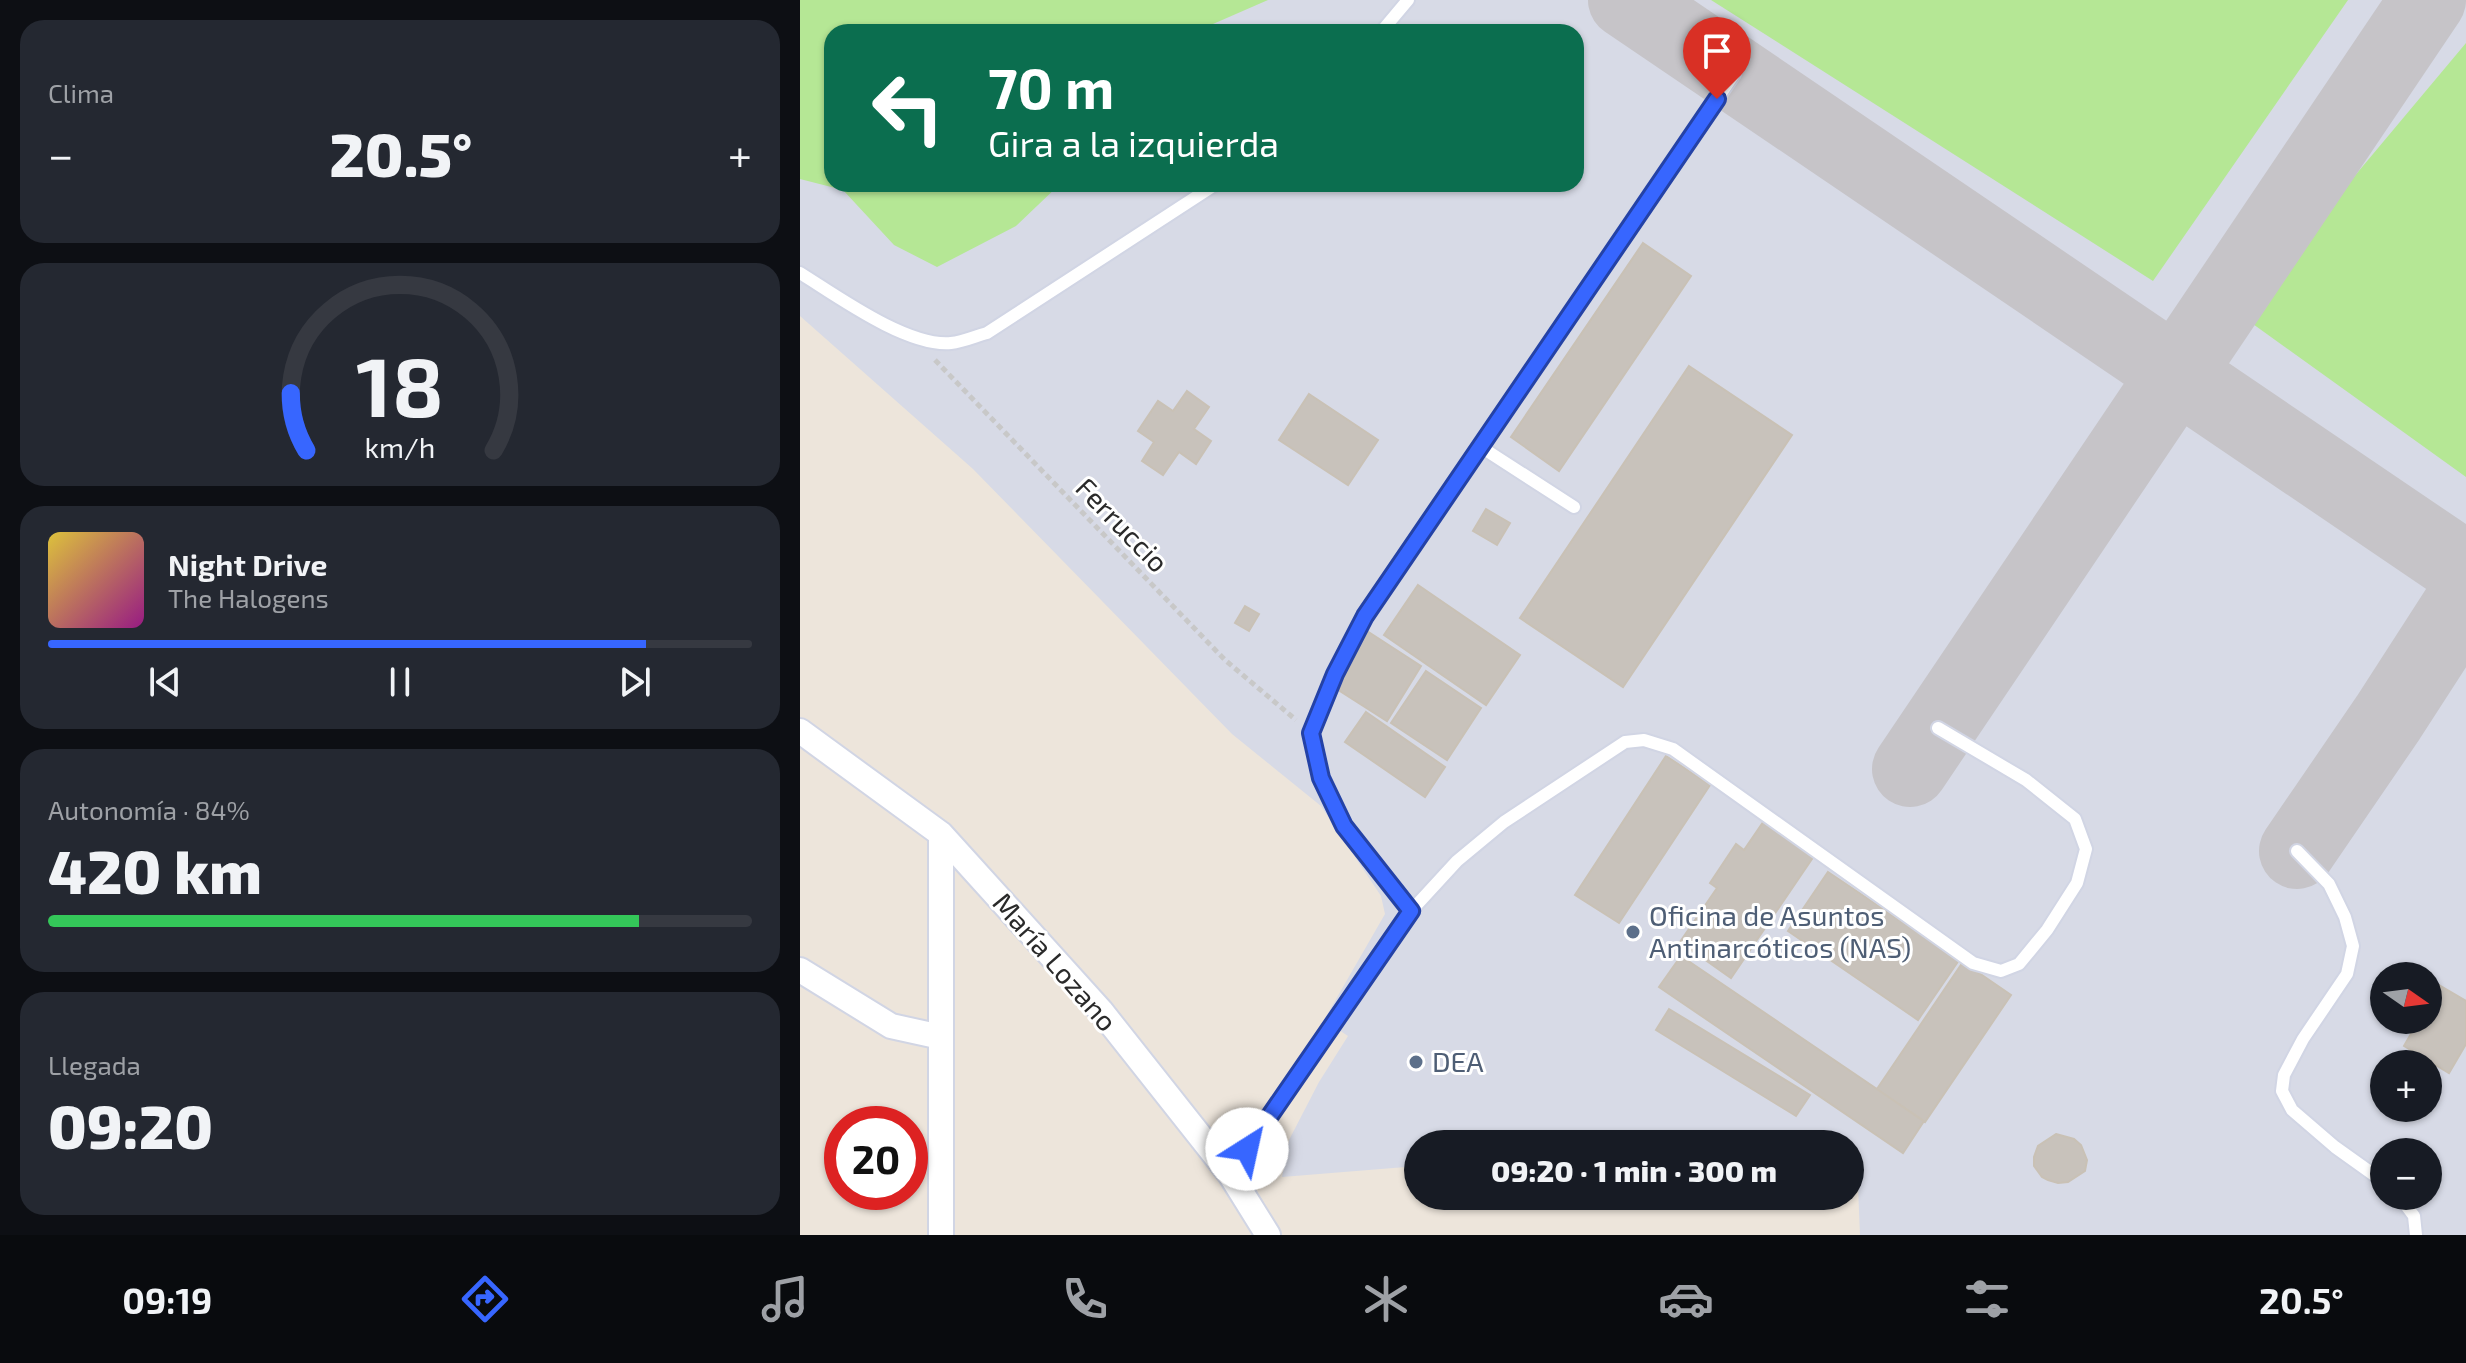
<!DOCTYPE html>
<html lang="es">
<head>
<meta charset="utf-8">
<style>
	:root { --surface:#171b24; --page:#242831; --text:#f1f3f6; --muted:#9ea1a6; --line:#363941; --accent:#3766ff }
	body { margin:0; font-family:"Exo 2",sans-serif; background:var(--page); color:var(--text); height:100vh; display:flex; flex-direction:column; font-size:30px; white-space:nowrap }
	* { box-sizing:border-box; margin:0 }
	p { font-size:26px; color:var(--muted) }
	.icon { flex:none; width:44px; height:44px; fill:none; stroke:currentColor; stroke-width:2; stroke-linecap:round; stroke-linejoin:round }
	.map { position:relative; flex:1; overflow:hidden }
	.drawer { display:flex; flex-direction:column; gap:20px; padding:20px; background:#0d0f14; width:800px }
	.drawer>* { flex:none }
	.banner { position:absolute; left:24px; top:24px; width:760px; height:168px; border-radius:24px; box-shadow:0 2px 6px #0004; background:#0b6e4f; color:#fff; overflow:hidden }
	.needle { width:52px; rotate:104deg }
	.controls { position:absolute; left:1570px; top:962px; display:grid; gap:16px }
	.controls a { display:grid; place-items:center; width:72px; height:72px; border-radius:50%; background:var(--surface); box-shadow:0 2px 6px #0004; font-size:40px }
	.speed { position:absolute; left:24px; top:1106px; display:flex; gap:16px; font-size:40px; font-weight:700; text-align:center }
	.speed>* { display:grid; place-content:center; width:104px; height:104px; border-radius:50%; background:var(--surface); box-shadow:0 2px 6px #0004; line-height:1 }
	.speed .limit { border:12px solid #d22; background:#fff; color:#111 }
	.pin { position:absolute; display:grid; place-items:center; width:68px; height:68px; color:#fff; margin:-82px -34px; border-radius:50% 50% 50% 0; rotate:-45deg; box-shadow:0 0 8px #0007 }
	.pin .icon { rotate:45deg }
	.me { position:absolute; width:88px; margin:-44px; rotate:35deg; stroke-linejoin:round; filter:drop-shadow(0 0 6px #0008) }
	.turn { display:flex; align-items:center; gap:28px; height:168px; padding:0 32px; font-size:36px }
	.turn .icon { width:104px; height:104px; stroke-width:2.5 }
	.turn b { display:block; font-size:56px; line-height:68px }
	.big { font-size:60px; font-weight:800; line-height:1.1 }
	.drawer .widget { flex:1; display:flex; flex-direction:column; justify-content:center; gap:12px; min-width:0; padding:0 28px; border-radius:24px; background:var(--page) }
	.drawer .dial { align-items:center; gap:0 }
	.dial svg { height:208px; overflow:visible; fill:none; stroke:var(--line); stroke-width:7; stroke-linecap:round; text-anchor:middle }
	.dial text { fill:var(--text); stroke:none }
	.song { display:flex; align-items:center; gap:24px }
	.cover { width:96px; height:96px; border-radius:12px; background:linear-gradient(135deg,hsl(50 70% 55%),hsl(310 70% 35%)) }
	.played { height:8px; border-radius:4px; background:linear-gradient(90deg,var(--accent) 85%,var(--line) 85%) }
	.keys { display:flex; justify-content:space-around; direction:ltr }
	.heat { display:flex; justify-content:space-between; align-items:center; font-size:44px; direction:ltr }
	.charge { height:12px; border-radius:6px; background:linear-gradient(90deg,#34c759 84%,var(--line) 0) }
	.trip { position:absolute; left:604px; top:1130px; width:460px; height:80px; border-radius:40px; background:var(--surface); box-shadow:0 2px 6px #0004; font-weight:800; line-height:80px; text-align:center }
	.menu { display:flex; height:128px; justify-content:space-around; align-items:center; background:#090b0e; color:var(--muted) }
	.menu .icon { width:56px; height:56px }
	.menu .active { color:var(--accent) }
	.menu b { font-size:36px; color:var(--text) }
	main { display:flex; flex:1; min-height:0 }
	.map>svg:first-child { display:block }
</style>
</head>
<body>
<main>
<section class="drawer">
<div class="widget"><p>Clima</p>
<div class="heat"><a>−</a><b class="big">20.5°</b><a>+</a></div>
</div>
<div class="widget dial"><svg viewBox="0 0 100 80">
<path d="M14 69A42 42 0 1 1 86 69"/>
<path d="M14 69A42 42 0 0 1 8 47" stroke="#3766ff"/>
<text x="50" y="56" font-size="32" font-weight="700">18</text>
<text x="50" y="72" font-size="11">km/h</text>
</svg></div>
<div class="widget">
<div class="song"><i class="cover"></i><div><b>Night Drive</b><p>The Halogens</p></div></div>
<div class="played"></div>
<div class="keys"><svg class="icon" aria-label="previous" viewBox="0 0 24 24"><path d="M18 5L8 12l10 7zM5 5v14"/></svg><svg class="icon" aria-label="pause" viewBox="0 0 24 24"><path d="M8 5v14M16 5v14"/></svg><svg class="icon" aria-label="next" viewBox="0 0 24 24"><path d="M6 5l10 7-10 7zM19 5v14"/></svg></div>
</div>
<div class="widget"><p>Autonomía · 84%</p><b class="big">420 km</b><div class="charge"></div></div>
<div class="widget"><p>Llegada</p><b class="big">09:20</b></div>
</section>
<div class="map">
<svg width="1666" height="1235" viewBox="0 0 1666 1235">
	<rect width="100%" height="100%" fill="#ede5db"/>
	<path fill="#d7dae6" fill-rule="evenodd" d="M 0,0 L 1666,0 L 1666,1235 L 1060,1235 L 1057,1162 L 1050,1157 L 1050,1144 L 618,1144 L 618,1166 L 482,1177 L 489,1140 L 519,1082 L 548,1036 L 524,1020 L 585,914 L 581,896 L 521,806 L 432,734 L 173,469 L 0,316 ZM 32,32 L 776,32 L 776,184 L 32,184 ZM 1584,976 L 1628,976 L 1628,1020 L 1584,1020 ZM 1584,1064 L 1628,1064 L 1628,1108 L 1584,1108 ZM 1584,1152 L 1628,1152 L 1628,1196 L 1584,1196 Z"/>
	<path fill="#b5e795" d="M 0,0 L 468,0 L 413,24 L 406,32 L 32,32 L 32,184 L 260,184 L 216,226 L 137,267 L 94,245 L 43,190 L 0,179 Z
		M 911,0 L 1548,0 L 1353,281 Z
		M 1666,43 L 1666,477 L 1439,314 Z"/>
	<g fill="none" stroke-linecap="round" stroke-linejoin="round">
		<path stroke="#c6c4c8" stroke-width="76" d="M 826,0 L 1666,570
			M 1110,769 L 1628,0
			M 1497,851 L 1588,718 L 1666,597"/>
	</g>
	<path fill="#c8c2bb" stroke="#c9c1b5" stroke-width="2" d="M 843,243 L 891,276 L 759,471 L 711,437 Z
		M 889,366 L 992,435 L 823,687 L 720,618 Z
		M 387,391 L 409,407 L 394,429 L 411,441 L 396,464 L 379,452 L 363,475 L 342,461 L 354,442 L 338,431 L 358,401 L 373,411 Z
		M 509,394 L 578,440 L 548,485 L 479,440 Z
		M 686,509 L 710,523 L 697,545 L 673,531 Z
		M 618,585 L 720,655 L 686,705 L 584,635 Z
		M 445,606 L 459,614 L 449,631 L 435,623 Z
		M 567,631 L 621,666 L 587,721 L 532,686 Z
		M 626,671 L 681,708 L 647,760 L 591,723 Z
		M 566,712 L 645,767 L 625,797 L 545,742 Z
		M 866,756 L 910,785 L 819,923 L 775,895 Z
		M 966,818 L 1016,853 L 931,978 L 880,942 L 917,888 L 910,883 L 936,844 L 944,850 Z
		M 1028,872 L 1159,960 L 1118,1020 L 988,931 Z
		M 881,956 L 1124,1121 L 1103,1153 L 859,987 Z
		M 1163,962 L 1211,995 L 1125,1122 L 1077,1089 Z
		M 1639,985 L 1666,1001 L 1666,1044 L 1649,1073 L 1604,1046 L 1619,1020 L 1628,1020 L 1628,1004 Z
		M 869,1009 L 1010,1095 L 996,1116 L 856,1030 Z
		M 1256,1134 L 1274,1139 L 1281,1145 L 1287,1160 L 1285,1171 L 1268,1182 L 1258,1183 L 1248,1180 L 1242,1177 L 1234,1166 L 1234,1157 L 1238,1146 Z"/>
	<g fill="none" stroke-linecap="round" stroke-linejoin="round">
		<g stroke="#d1d5e4" stroke-width="16">
			<path id="lane" d="M 581,32 L 608,0
				M 0,273 C 37,296 107,347 151,343 C 163,342 176,336 187,333 L 416,184
				M 681,447 L 774,507
				M 1497,851 L 1529,884 L 1545,917 L 1553,946 L 1547,974 L 1503,1039 L 1484,1075 L 1482,1091 L 1492,1110 L 1535,1147 L 1584,1182
				M 611,911 L 657,861 L 704,822 L 825,742 L 844,740 L 873,749 L 1173,963 L 1201,971 L 1219,964 L 1247,930 L 1277,883 L 1286,849 L 1275,819 L 1226,780 L 1138,728
				M 430,1174 L 611,911 L 544,826 L 521,778 L 511,733 L 535,674 L 565,616 L 934,74
				M 1599,1196 L 1614,1216 L 1616,1235"/>
		</g>
		<g stroke="#d1d5e4" stroke-width="28">
			<path id="street" d="M 0,731 L 141,834 L 301,1011 L 430,1174 L 468,1235
				M 0,970 L 91,1026 L 141,1037
				M 141,1235 L 141,834"/>
		</g>
		<path stroke="#c8c8c8" stroke-width="5" stroke-dasharray="6 4" stroke-linecap="butt" d="M 135,360 L 425,660 L 496,720"/>
		<use href="#lane" stroke="#fff" stroke-width="12"/>
		<use href="#street" stroke="#fff" stroke-width="24"/>
	</g>
	<g fill="none" stroke-linecap="round" stroke-linejoin="round">
		<g stroke="#2442a6" stroke-width="20">
			<path id="route" d="M 447,1149 L 611,911 L 544,826 L 521,778 L 511,733 L 535,674 L 565,616 L 917,99"/>
		</g>
		<use href="#route" stroke="#3766ff" stroke-width="14"/>
	</g>
	<g fill="#5c6f8a" stroke="#fff" stroke-width="3">
		<circle cx="833" cy="932" r="8"/>
		<circle cx="616" cy="1062" r="8"/>
	</g>
	<g text-anchor="middle" stroke-width="6" stroke-linejoin="round" paint-order="stroke">
		<g font-size="28" fill="#2a2a2a" stroke="#fff">
			<text transform="translate(322 525) rotate(46)" y="10">Ferruccio</text>
			<text transform="translate(255 962) rotate(49)" y="10">María Lozano</text>
		</g>
		<g font-size="28" fill="#4e5e75" stroke="#fff" text-anchor="start">
			<text x="849" y="926">Oficina de Asuntos<tspan x="849" dy="32">Antinarcóticos (NAS)</tspan></text>
			<text x="632" y="1072">DEA</text>
		</g>
	</g>
</svg>
<div class="controls">
<a><svg class="needle" viewBox="-14 -14 28 28"><path d="M0-13l5 13h-10z" fill="#e53935"/><path d="M0 13l5-13h-10z" fill="#9ea1a6"/></svg></a>
<a>+</a>
<a>−</a>
</div>
<div class="speed"><div class="limit">20</div></div>
<div class="pin" style="left:917px;top:99px;background:#d93025"><svg class="icon" aria-label="arrive" viewBox="0 0 24 24"><path d="M6 21V4h12l-3 4 3 4H6"/></svg></div>
<svg class="me" style="left:447px;top:1149px" viewBox="-20 -20 40 40"><circle r="19" fill="#fff"/><path d="M0-13L10 11 0 6-10 11z" fill="#3766ff"/></svg>
<div class="trip">09:20 · 1 min · 300 m</div>
<div class="banner">
<div class="turn"><svg class="icon" aria-label="left" viewBox="0 0 24 24"><path d="M17 20v-9H6M10 6l-5 5 5 5"/></svg><div><b>70 m</b>Gira a la izquierda</div></div>
</div>
</div>
</main>
<nav class="menu">
<b>09:19</b>
<svg class="icon active" aria-label="directions" viewBox="0 0 24 24"><path d="M12 3l9 9-9 9-9-9zM9 14v-3h6M13 9l2 2-2 2"/></svg>
<svg class="icon" aria-label="music" viewBox="0 0 24 24"><path d="M9 18V5l10-2v13"/><circle cx="6" cy="18" r="3"/><circle cx="16" cy="16" r="3"/></svg>
<svg class="icon" aria-label="phone" viewBox="0 0 24 24"><path d="M5 4h4l2 5-3 2q2 4 5 5l2-3 5 2v4C11 20 4 13 5 4z"/></svg>
<svg class="icon" aria-label="climate" viewBox="0 0 24 24"><path d="M12 3v18M4 7l16 10M4 17L20 7"/></svg>
<svg class="icon" aria-label="car" viewBox="0 0 24 24"><path d="M5 17H2v-5l4-1 3-4h7l3 4 3 1v5h-3M9 17h6M6 11h13"/><circle cx="7" cy="17" r="2"/><circle cx="17" cy="17" r="2"/></svg>
<svg class="icon" aria-label="filters" viewBox="0 0 24 24"><path d="M4 7h16M4 17h16"/><circle cx="9" cy="7" r="2"/><circle cx="15" cy="17" r="2"/></svg>
<b>20.5°</b>
</nav>
</body>
</html>
